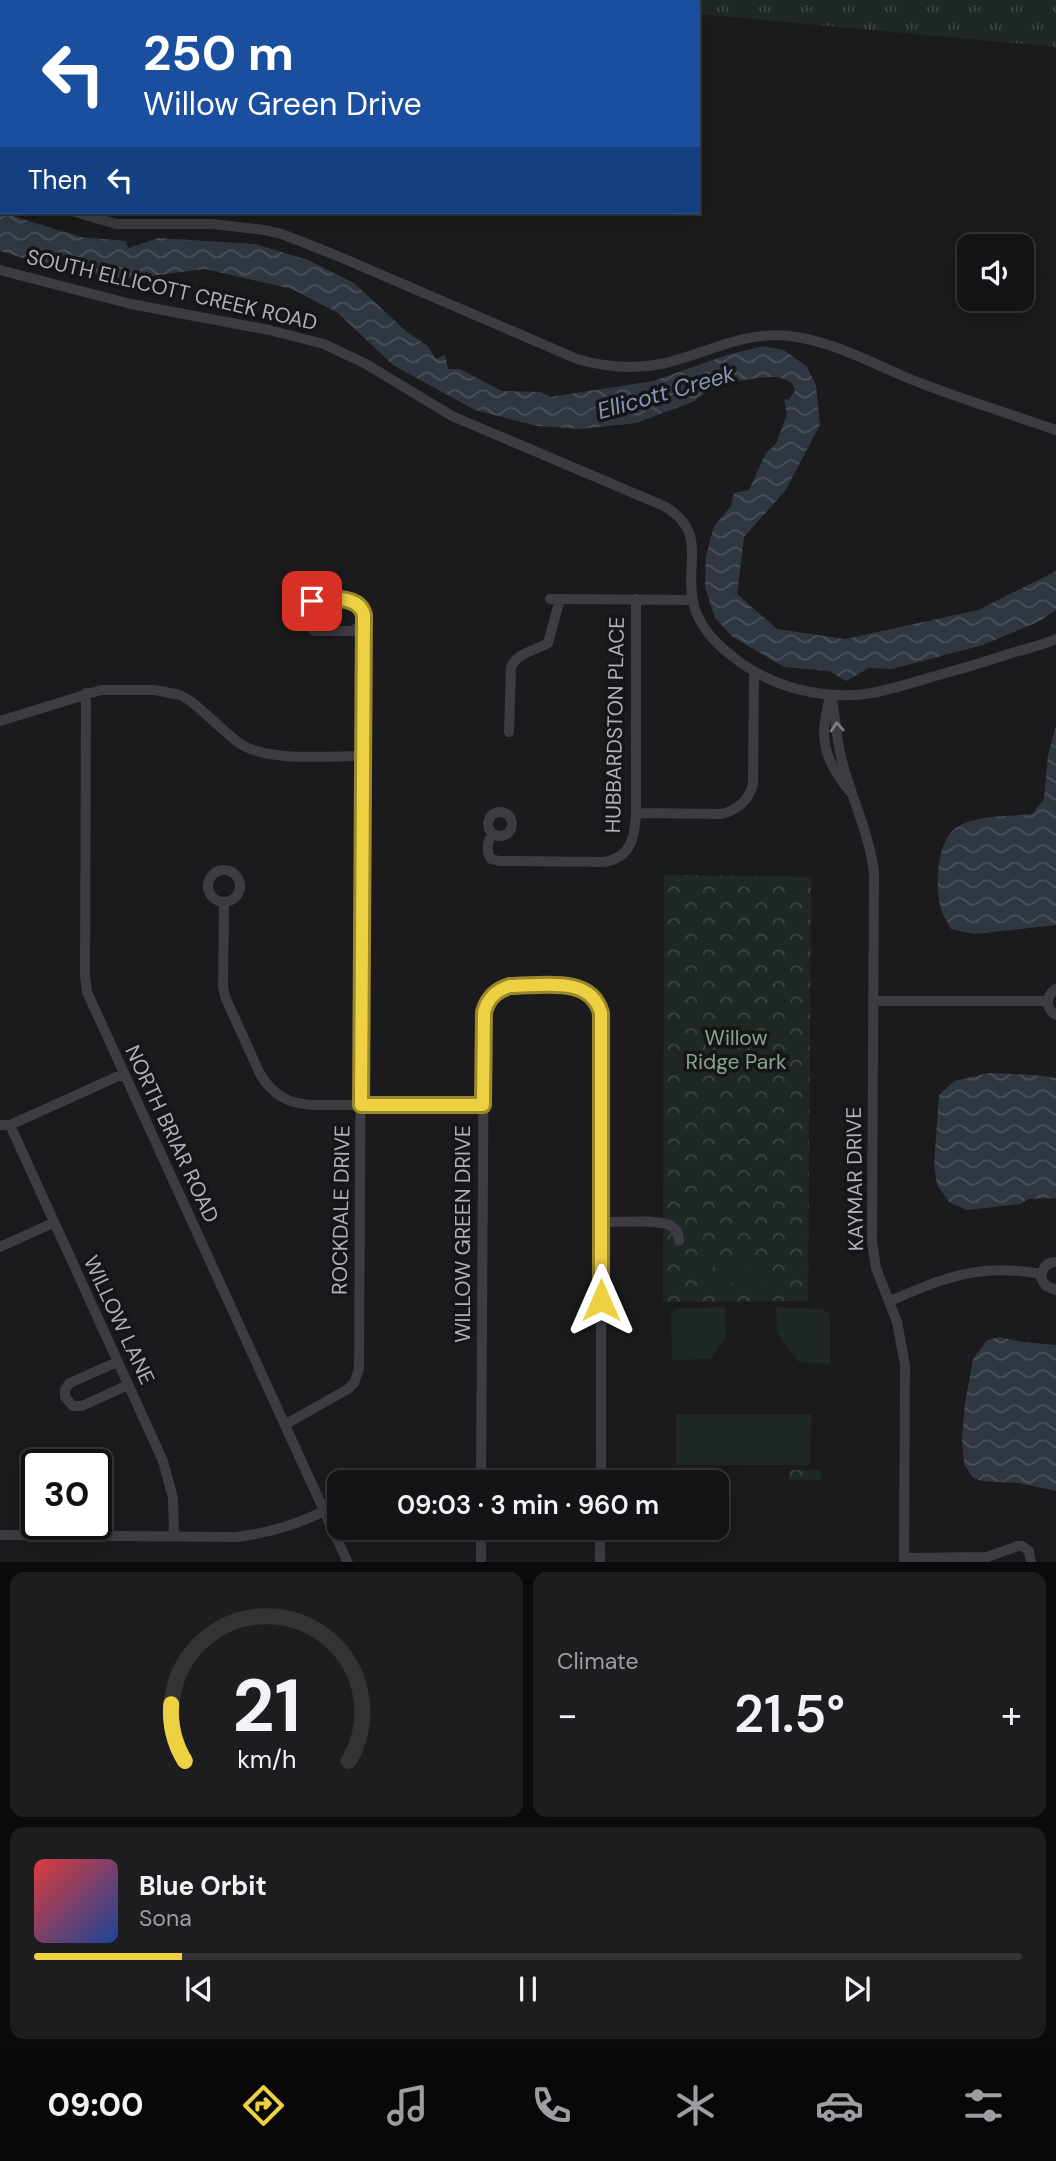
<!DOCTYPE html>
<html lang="en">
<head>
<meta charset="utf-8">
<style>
	:root { --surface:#141416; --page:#1d1d1f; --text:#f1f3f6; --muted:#9d9ea1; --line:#333335; --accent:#eed142 }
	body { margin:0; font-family:"DM Sans",sans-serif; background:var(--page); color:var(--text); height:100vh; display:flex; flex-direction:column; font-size:26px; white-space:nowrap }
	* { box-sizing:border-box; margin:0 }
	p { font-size:23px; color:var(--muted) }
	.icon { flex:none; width:38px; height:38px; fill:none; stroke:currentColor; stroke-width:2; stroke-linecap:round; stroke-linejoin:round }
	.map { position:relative; height:1562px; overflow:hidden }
	.details { display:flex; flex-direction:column; gap:10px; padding:10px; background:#0b0b0c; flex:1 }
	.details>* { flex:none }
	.guide { position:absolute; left:0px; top:0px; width:700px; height:214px; box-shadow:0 7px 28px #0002,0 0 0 2px var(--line); background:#1a4fa0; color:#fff; overflow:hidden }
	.controls { position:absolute; left:957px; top:234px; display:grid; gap:14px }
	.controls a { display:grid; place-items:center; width:77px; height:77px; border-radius:14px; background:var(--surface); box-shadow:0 7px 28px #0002,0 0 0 2px var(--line); font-size:35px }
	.speed { position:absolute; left:21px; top:1449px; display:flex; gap:14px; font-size:35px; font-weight:700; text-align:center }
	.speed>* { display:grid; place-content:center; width:91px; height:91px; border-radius:50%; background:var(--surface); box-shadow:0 7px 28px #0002,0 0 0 2px var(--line); line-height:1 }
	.speed .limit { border:4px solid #111; border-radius:10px; background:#fff; color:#111 }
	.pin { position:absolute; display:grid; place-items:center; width:60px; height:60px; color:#fff; margin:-30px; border-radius:14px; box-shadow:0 4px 10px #0006 }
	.me { position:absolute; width:77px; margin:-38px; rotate:0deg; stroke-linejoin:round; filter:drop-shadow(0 0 5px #0008) }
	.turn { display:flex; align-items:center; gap:24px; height:147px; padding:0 28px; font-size:32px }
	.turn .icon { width:91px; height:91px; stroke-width:2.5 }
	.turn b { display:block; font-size:49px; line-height:60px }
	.then { display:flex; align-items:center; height:66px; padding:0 28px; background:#0003; gap:14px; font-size:26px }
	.big { font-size:52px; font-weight:600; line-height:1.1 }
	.details .widget { flex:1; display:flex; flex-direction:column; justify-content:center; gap:10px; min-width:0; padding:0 24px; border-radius:14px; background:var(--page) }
	.details .dial { align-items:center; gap:0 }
	.dial svg { height:182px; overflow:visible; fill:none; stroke:var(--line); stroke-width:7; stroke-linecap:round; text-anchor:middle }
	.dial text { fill:var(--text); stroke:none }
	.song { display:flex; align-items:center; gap:21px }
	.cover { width:84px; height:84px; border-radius:10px; background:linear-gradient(135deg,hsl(0 70% 55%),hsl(220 70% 35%)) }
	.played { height:7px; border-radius:4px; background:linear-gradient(90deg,var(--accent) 15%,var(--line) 15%) }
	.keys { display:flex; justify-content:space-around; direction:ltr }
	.heat { display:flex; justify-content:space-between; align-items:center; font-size:38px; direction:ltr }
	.details .tiles { flex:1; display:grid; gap:10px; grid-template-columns:1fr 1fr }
	.widget:last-child { grid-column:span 2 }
	.trip { position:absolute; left:327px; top:1470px; width:402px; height:70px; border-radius:14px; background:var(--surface); box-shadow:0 7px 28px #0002,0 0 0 2px var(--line); font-weight:600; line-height:70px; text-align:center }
	.tab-bar { display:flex; height:112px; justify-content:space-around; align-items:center; background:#080809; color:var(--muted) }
	.tab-bar .icon { width:49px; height:49px }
	.tab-bar .active { color:var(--accent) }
	.tab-bar b { font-size:32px; color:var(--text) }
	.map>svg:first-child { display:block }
</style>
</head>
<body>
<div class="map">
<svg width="1056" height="1563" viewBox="0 0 1056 1563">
	<defs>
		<pattern id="grass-tufts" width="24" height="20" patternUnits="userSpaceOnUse" patternTransform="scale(1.75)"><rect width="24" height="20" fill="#202823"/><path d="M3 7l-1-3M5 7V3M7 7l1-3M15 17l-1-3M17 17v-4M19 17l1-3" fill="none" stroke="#3e4541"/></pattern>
		<pattern id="park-crowns" width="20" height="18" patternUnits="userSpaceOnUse" patternTransform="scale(1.75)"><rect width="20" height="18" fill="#202823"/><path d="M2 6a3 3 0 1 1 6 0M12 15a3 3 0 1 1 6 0" fill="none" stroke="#3e4541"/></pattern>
		<pattern id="water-waves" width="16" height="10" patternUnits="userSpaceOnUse" patternTransform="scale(1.75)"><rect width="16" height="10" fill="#303741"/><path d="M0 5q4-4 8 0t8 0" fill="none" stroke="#4b515a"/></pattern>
	</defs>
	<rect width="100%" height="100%" fill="#1b1b1d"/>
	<path fill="url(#grass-tufts)" d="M 546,0 L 1056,0 L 1056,47 L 698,14 L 698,2 L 565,2 Z"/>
	<path fill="url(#park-crowns)" d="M 664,875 L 811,877 L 808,1301 L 663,1302 Z
		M 789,1470 L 821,1470 L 821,1480 L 789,1480 Z"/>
	<path fill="#202823" d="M 699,1258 L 713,1258 L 713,1287 L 699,1287 Z
		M 717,1258 L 731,1258 L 731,1287 L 717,1287 Z
		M 735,1258 L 749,1258 L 749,1287 L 735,1287 Z
		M 753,1258 L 767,1258 L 767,1287 L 753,1287 Z
		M 725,1307 L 726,1338 L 710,1359 L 672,1360 L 671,1316 L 677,1308 Z
		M 776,1307 L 822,1309 L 830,1314 L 830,1364 L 799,1362 L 777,1333 Z
		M 676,1414 L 811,1414 L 810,1465 L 676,1465 Z"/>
	<path fill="url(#water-waves)" d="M 0,212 L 81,237 L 126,241 L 128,248 L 159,238 L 255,244 L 308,260 L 354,283 L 407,332 L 428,346 L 436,359 L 445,355 L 448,369 L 460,369 L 502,391 L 541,392 L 550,397 L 653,381 L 727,355 L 763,346 L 784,350 L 807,367 L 816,385 L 820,425 L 785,491 L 744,537 L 737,594 L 777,629 L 845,639 L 978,610 L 1056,571 L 1056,610 L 1040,621 L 983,645 L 892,669 L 869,668 L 846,681 L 829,671 L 784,667 L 733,637 L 715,618 L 705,587 L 706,556 L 714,526 L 731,506 L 734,493 L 749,490 L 766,453 L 776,444 L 787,414 L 784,399 L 789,400 L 795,390 L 791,382 C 786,380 780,377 775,377 C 755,376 707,385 695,401 L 636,423 L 581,429 L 537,426 L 475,410 L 393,365 L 338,313 L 292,289 L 205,269 L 127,279 L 56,268 L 0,251 Z
		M 1056,726 L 1056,925 L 974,934 L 951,929 C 948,923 943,916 941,909 C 935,887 936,841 957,827 C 978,814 1009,817 1032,814 L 1044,799 L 1048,755 Z
		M 989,1073 L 1035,1075 L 1056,1078 L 1056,1198 L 1028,1199 L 1020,1204 L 967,1210 L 950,1203 L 937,1185 L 934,1165 L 939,1095 L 954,1081 Z
		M 999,1337 L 1023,1342 L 1056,1345 L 1056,1491 L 1018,1483 L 982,1481 L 972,1477 L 964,1464 L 962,1439 L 965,1403 L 973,1359 L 987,1340 Z"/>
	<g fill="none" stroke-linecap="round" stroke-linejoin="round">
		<path stroke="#3c3c42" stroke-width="10" d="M 0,189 L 2,190
			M 75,212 L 116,224 L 213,224 L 264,230 L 282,234 L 340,257 L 577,359 C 605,367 632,370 661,364 C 706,354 741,331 790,336 C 832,341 872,363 910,379 C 958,398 1007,413 1056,430
			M 0,270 L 131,304 L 269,330 L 324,344 L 366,364 L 452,416 L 664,506 C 710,533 683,565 694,606 C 700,627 715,643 732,656 C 770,687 823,701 872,693 C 898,688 924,679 949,672 C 972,666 993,659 1015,652 C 1029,648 1043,645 1056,639
			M 550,599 L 693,600
			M 317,600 C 330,600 367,594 363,618 C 362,624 358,627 353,631 L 315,631 L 306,624 C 301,613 304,603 317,600 Z
			M 86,693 L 85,976 L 87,992 L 348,1563
			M 0,721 L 101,690 L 155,690 L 180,695 L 189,700 C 206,713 222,730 239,743 C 266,762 329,756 362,756
			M 509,732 L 511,667 C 518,652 535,651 548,643 L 560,599
			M 852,794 C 824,761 817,737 831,695 C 836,717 836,739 842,761 C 852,799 869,833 874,872 L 872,1241 L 876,1268 L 897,1322 L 905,1365 L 904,1563
			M488 824a12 12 0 1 1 24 0a12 12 0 1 1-24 0Z
			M 636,813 L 722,814 C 739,809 749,800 753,784 L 754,672
			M 493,834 C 487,840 486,852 491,859 L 499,861 L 604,862 C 631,858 635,837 636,813 L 636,599
			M208 886a16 16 0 1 1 32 0a16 16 0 1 1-32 0Z
			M 224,902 L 223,987 L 226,999 L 260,1074 C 273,1095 288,1104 313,1105 L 483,1105
			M 1056,989 C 1045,996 1045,1008 1056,1015
			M 873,1001 L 1047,1001
			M 0,1125 L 10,1125 L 123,1074
			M 10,1125 L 163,1461 L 173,1498 L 174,1536
			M 602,1222 C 617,1222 661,1219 671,1226 C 677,1229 679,1235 679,1241
			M 0,1247 L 53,1223
			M 1056,1262 C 1046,1262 1042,1269 1041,1278 L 1046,1286 L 1056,1290
			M 890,1301 C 946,1277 979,1263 1042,1274
			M 117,1362 L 70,1383 L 65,1389 L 65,1397 L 73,1406 L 82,1406 L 128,1385
			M 286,1424 L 348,1389 L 354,1383 L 359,1369 L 363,620
			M 481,1482 L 484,1012 C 488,998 496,990 510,986 C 522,986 535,986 548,986 C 573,986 594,984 601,1012 L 601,1482
			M 0,1535 L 236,1537 C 269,1533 297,1525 326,1510
			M 904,1558 L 987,1557 L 1018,1546 L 1022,1546 L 1029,1551 L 1031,1563
			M 481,1563 L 481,1528
			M 600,1563 L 600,1528"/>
	</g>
	<defs><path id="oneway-chevron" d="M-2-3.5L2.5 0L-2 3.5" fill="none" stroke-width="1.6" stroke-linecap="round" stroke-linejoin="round" transform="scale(1.75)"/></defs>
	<use stroke="#7b7c85" href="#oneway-chevron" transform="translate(837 727) rotate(-94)"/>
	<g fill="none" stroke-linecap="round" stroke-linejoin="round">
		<g stroke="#9b882b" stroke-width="18">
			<path id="route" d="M 312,601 C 329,598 359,595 364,615 L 361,1105 L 483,1105 L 484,1012 C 488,998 496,990 510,986 C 541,986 591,975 601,1013 L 601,1300"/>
		</g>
		<use href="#route" stroke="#eed142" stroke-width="12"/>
	</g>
	<g text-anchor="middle" stroke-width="7" stroke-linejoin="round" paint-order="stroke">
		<g font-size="21" fill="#aeb0bc" stroke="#161618">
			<text transform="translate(172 290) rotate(13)" y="7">SOUTH ELLICOTT CREEK ROAD</text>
			<text transform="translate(615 725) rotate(-89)" y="7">HUBBARDSTON PLACE</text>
			<text transform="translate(172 1134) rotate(65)" y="7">NORTH BRIAR ROAD</text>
			<text transform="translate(855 1179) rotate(-91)" y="7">KAYMAR DRIVE</text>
			<text transform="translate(341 1210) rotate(-89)" y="7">ROCKDALE DRIVE</text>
			<text transform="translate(463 1234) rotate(-90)" y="7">WILLOW GREEN DRIVE</text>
			<text transform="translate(119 1320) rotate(65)" y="7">WILLOW LANE</text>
		</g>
		<g font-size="21" fill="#85a68d" stroke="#161618">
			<text x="736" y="1045">Willow<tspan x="736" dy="24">Ridge Park</tspan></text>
		</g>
		<g font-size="23" font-style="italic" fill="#8697b5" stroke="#161618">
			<text transform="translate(666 392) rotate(-16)" y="8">Ellicott Creek</text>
		</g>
	</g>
</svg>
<div class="controls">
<a><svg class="icon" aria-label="sound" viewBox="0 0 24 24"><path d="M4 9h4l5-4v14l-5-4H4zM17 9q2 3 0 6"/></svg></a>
</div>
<div class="speed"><div class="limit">30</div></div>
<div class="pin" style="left:312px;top:601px;background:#d93025"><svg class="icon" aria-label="arrive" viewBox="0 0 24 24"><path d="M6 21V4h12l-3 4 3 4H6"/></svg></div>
<svg class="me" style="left:601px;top:1300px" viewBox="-20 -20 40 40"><path d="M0-17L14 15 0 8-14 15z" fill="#eed142" stroke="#fff" stroke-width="4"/></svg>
<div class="trip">09:03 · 3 min · 960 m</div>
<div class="guide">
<div class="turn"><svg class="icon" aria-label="left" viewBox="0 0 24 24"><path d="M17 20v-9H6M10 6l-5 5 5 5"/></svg><div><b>250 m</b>Willow Green Drive</div></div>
<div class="then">Then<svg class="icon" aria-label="left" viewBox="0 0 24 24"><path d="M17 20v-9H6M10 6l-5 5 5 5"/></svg></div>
</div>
</div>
<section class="details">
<div class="tiles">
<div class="widget dial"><svg viewBox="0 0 100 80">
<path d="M14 69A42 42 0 1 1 86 69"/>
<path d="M14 69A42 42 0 0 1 8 44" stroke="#eed142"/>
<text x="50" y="56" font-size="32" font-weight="700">21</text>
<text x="50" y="72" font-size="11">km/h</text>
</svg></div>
<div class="widget"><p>Climate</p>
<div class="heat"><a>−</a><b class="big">21.5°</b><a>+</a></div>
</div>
<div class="widget">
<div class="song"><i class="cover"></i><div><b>Blue Orbit</b><p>Sona</p></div></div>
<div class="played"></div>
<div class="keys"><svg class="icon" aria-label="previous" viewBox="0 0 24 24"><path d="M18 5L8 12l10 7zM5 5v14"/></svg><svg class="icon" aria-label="pause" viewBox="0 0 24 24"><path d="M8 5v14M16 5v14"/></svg><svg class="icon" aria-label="next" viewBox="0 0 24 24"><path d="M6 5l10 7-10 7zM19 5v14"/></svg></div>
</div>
</div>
</section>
<nav class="tab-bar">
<b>09:00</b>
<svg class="icon active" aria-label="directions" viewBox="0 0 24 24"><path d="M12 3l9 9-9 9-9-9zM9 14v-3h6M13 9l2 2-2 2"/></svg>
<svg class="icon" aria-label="music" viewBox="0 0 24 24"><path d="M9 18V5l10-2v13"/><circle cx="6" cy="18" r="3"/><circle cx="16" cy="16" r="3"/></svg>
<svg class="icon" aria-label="phone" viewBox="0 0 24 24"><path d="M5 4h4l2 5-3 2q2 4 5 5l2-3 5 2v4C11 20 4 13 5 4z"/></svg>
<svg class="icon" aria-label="climate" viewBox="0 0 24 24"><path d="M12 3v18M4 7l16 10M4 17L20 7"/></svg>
<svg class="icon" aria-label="car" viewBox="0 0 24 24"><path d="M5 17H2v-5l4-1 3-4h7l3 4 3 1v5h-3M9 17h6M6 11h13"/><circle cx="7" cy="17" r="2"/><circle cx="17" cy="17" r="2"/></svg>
<svg class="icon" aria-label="filters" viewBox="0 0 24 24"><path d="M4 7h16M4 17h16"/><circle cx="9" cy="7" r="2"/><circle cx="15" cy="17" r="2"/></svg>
</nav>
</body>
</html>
